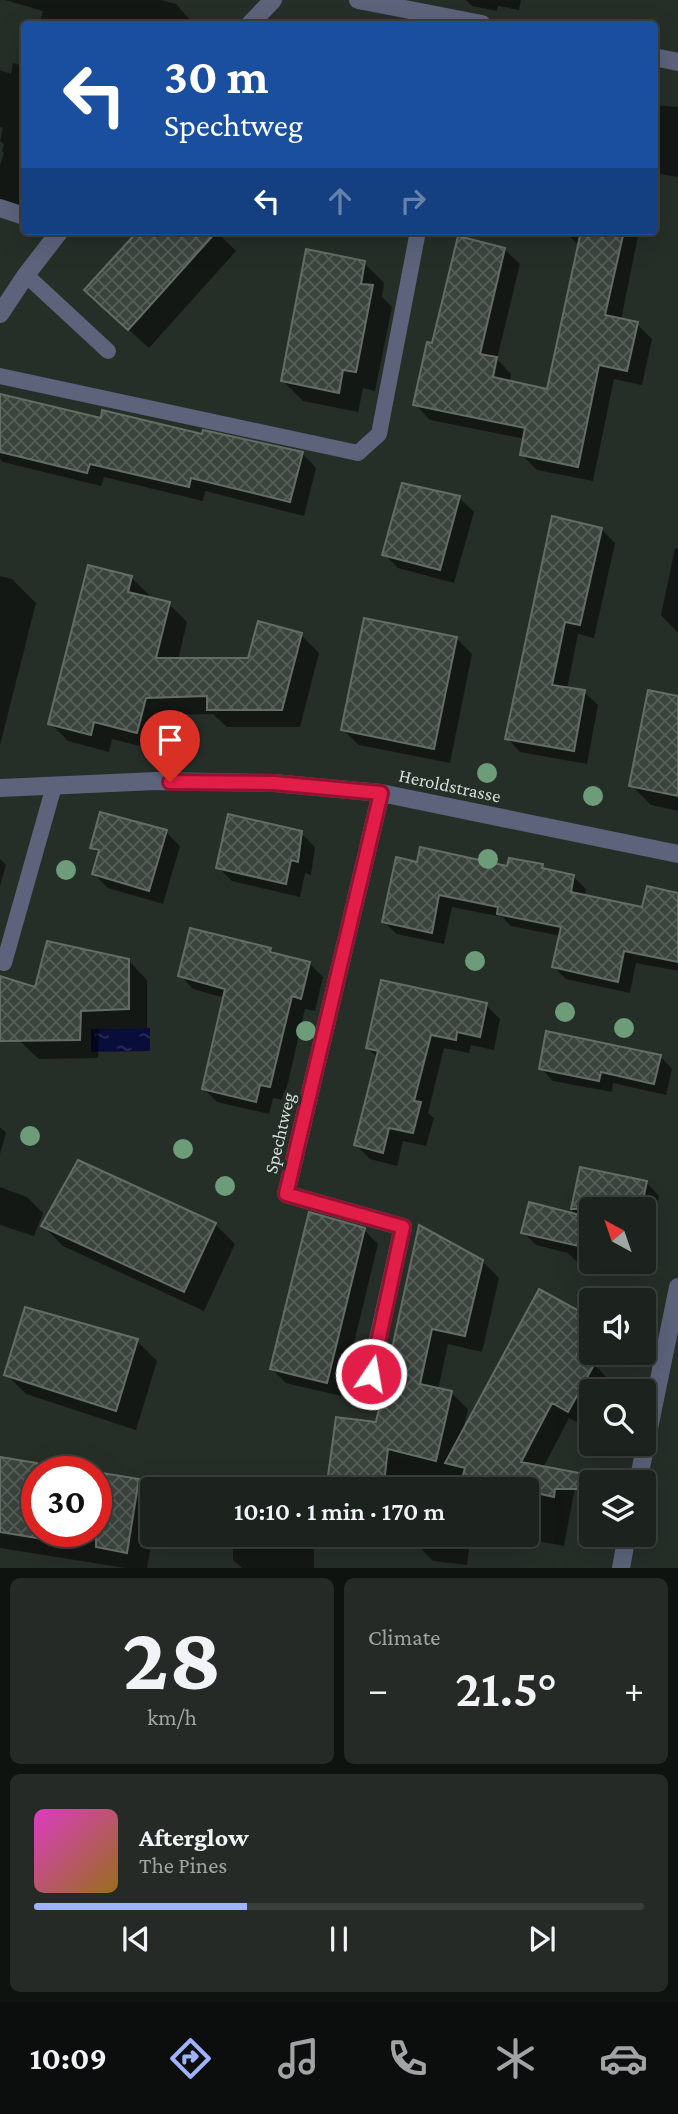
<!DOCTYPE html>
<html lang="en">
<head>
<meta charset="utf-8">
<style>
	:root { --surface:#1c221e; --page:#252a27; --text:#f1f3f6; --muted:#a0a4a4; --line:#3a3f3c; --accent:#9fb3fd }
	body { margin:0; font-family:"Crimson Pro",serif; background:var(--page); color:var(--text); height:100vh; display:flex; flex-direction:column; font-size:26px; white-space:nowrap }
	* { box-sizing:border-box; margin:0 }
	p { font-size:23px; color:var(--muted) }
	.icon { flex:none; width:38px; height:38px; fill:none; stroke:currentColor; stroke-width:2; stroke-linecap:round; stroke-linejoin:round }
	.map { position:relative; height:1568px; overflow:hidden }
	.drawer { display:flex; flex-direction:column; gap:10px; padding:10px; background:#0f1310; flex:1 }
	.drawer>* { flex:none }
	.banner { position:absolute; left:21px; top:21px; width:637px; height:214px; border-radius:7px; box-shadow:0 7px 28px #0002,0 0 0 2px var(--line); background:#1a4fa0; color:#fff; overflow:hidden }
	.needle { width:46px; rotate:320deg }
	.tools { position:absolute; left:579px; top:1197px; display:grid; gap:14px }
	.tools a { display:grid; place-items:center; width:77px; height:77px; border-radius:7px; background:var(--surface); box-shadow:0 7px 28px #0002,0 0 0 2px var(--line); font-size:35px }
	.speed { position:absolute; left:21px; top:1456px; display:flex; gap:14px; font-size:35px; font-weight:700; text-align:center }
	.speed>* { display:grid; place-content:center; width:91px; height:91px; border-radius:50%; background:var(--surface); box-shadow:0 7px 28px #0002,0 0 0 2px var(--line); line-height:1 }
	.speed .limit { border:10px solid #d22; background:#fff; color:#111 }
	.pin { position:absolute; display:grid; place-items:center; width:60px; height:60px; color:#fff; margin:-72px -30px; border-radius:50% 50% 50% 0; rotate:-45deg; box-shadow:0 0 7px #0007 }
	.pin .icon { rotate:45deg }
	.me { position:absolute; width:77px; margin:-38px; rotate:12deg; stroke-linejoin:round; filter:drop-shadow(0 0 5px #0008) }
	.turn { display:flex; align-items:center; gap:24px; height:147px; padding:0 28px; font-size:32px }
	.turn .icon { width:91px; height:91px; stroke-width:2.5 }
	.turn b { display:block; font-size:49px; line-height:60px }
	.lanes { display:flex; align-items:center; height:66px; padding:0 28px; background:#0003; justify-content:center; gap:35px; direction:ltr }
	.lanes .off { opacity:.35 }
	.big { font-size:52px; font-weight:600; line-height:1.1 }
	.drawer .tile { flex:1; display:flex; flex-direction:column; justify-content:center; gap:10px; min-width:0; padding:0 24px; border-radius:10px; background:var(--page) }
	.drawer .dial { align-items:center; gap:0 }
	.dial b { font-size:91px; line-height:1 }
	.song { display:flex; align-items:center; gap:21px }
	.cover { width:84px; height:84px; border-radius:10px; background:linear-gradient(135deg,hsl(310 70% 55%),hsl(40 70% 35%)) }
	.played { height:7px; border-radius:4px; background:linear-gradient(90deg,var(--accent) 35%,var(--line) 35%) }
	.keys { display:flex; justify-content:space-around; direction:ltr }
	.heat { display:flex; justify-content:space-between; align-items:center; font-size:38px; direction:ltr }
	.drawer .tiles { flex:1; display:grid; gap:10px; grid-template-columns:1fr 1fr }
	.tile:last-child { grid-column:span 2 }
	.trip { position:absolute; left:140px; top:1477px; width:399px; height:70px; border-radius:7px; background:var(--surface); box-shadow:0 7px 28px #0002,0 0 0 2px var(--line); font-weight:600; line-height:70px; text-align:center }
	.menu { display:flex; height:112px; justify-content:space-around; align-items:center; background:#0b0e0c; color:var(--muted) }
	.menu .icon { width:49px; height:49px }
	.menu .current { color:var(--accent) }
	.menu b { font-size:32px; color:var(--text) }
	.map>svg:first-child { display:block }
</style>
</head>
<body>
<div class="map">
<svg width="678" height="1568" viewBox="0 0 678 1568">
	<defs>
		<pattern id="water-ripples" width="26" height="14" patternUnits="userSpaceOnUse" patternTransform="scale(1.75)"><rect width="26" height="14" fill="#090d3a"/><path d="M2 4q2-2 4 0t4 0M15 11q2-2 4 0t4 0" fill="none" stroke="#2c3056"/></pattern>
		<pattern id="building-cross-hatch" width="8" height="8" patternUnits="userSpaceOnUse" patternTransform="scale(1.75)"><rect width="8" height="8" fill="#3b433d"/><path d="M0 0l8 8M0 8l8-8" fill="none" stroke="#575e58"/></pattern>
	</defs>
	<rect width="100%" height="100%" fill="#262e28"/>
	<path fill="url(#water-ripples)" d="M 150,1028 L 150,1051 L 91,1052 L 91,1029 Z"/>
	<path fill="#0007" d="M 5,0 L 161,0 L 176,4 L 194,24 L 39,24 L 43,11 Z
		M 466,0 L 521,0 L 519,10 L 498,6 L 497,11 L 472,6 Z
		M 13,63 L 24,66 L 24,211 L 0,200 L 0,165 L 4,153 L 2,151 L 4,144 L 0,141 L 3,128 L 0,127 L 0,70 L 11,74 Z
		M 654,105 L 678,107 L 678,177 L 654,173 Z
		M 140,231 L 216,231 L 236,251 L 149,348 L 107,310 Z
		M 563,231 L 639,231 L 621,320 L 637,324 L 652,339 L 642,385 L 614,379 L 593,481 L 537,470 L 521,454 L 525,439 L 430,420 L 415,404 L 504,249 L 520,264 L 497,359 L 511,374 L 510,383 L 548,391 L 580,246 Z
		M 364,263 L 384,283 L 382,297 L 392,307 L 375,391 L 363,388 L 358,412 L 303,401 L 283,381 Z
		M 0,403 L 302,453 L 316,468 L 304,516 L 205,491 L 203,501 L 104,477 L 101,486 L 3,462 L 0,459 Z
		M 459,498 L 474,512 L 454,583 L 398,568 L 384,554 Z
		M 601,529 L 615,543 L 594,638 L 578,634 L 567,689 L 584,692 L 598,705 L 587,764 L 520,752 L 507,738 Z
		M 675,548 L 678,549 L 678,633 L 661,615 Z
		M 0,576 L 12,579 L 36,603 L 0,745 Z
		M 131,577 L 149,595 L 148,599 L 169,604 L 187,622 L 178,660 L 249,660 L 301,635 L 319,653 L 300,727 L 227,727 L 213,714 L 163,715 L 155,750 L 112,739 L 109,752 L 68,741 L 50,723 Z
		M 456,638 L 472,654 L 450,763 L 359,745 L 343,730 Z
		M 678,698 L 678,811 L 651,805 L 631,785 Z
		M 166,832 L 180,846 L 163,904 L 108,888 L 94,874 L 99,855 L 92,847 Z
		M 301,833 L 315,847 L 311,875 L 305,873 L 300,897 L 232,881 L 218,867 Z
		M 0,859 L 6,865 L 0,886 Z
		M 418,864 L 508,868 L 542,866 L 547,871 L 574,877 L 586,889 L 584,896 L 644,909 L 678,895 L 678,971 L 636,963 L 630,993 L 566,979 L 554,967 L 561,936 L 511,926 L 502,917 L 452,907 L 444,944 L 397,934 L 384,922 Z
		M 271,949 L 277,955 L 310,964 L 323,977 L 315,1011 L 305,1009 L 284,1100 L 273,1098 L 269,1114 L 217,1102 L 204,1089 L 225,998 L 193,989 L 180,975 Z
		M 128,960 L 147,980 L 147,1028 L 99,1029 L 98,1058 L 39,1059 L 0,1023 L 0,978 L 36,989 Z
		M 486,1005 L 500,1019 L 494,1050 L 471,1045 L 469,1053 L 444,1048 L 428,1113 L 434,1118 L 426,1146 L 403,1141 L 397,1166 L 370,1159 L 356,1145 L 378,1058 L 368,1048 Z
		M 660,1056 L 672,1069 L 666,1095 L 613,1083 L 612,1092 L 553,1081 L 541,1068 Z
		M 0,1127 L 6,1133 L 0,1154 Z
		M 581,1169 L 646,1182 L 659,1196 L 653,1226 L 644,1225 L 644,1209 L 592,1209 L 592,1262 L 616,1262 L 614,1269 L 576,1261 L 568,1253 L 536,1245 L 523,1232 L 572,1214 Z
		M 0,1187 L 27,1197 L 43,1213 L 34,1236 L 0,1225 Z
		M 215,1224 L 235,1244 L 204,1311 L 63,1246 L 43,1226 Z
		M 420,1228 L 482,1261 L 499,1278 L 482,1352 L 448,1344 L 438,1390 L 451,1393 L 468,1409 L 463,1430 L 592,1319 L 592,1353 L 603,1353 L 596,1366 L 610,1381 L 605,1391 L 592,1391 L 592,1416 L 586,1427 L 569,1418 L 543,1468 L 575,1487 L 564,1546 L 505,1535 L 527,1535 L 527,1489 L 344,1489 L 330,1476 L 377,1424 Z
		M 364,1230 L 378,1244 L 341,1396 L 286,1383 L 272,1369 Z
		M 137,1341 L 157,1361 L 136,1430 L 26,1394 L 6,1374 Z
		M 0,1459 L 82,1472 L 37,1472 L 37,1531 L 96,1531 L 138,1481 L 152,1495 L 153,1535 L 147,1568 L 125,1568 L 0,1548 Z
		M 233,1535 L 314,1535 L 314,1568 L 242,1568 L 233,1560 Z
		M 418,1535 L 471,1535 L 467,1565 L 433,1561 L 416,1544 Z"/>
	<path fill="url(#building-cross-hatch)" stroke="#636d65" stroke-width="2" d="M 138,231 L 217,231 L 128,330 L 84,290 Z
		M 581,231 L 624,231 L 605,315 L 638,322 L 627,371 L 599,365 L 578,467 L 520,455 L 525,428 L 413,405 L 427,342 L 432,343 L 458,236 L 505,248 L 480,354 L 497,357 L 493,377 L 547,389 Z
		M 306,249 L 365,261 L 361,284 L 373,285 L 356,372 L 343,370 L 339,393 L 281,381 Z
		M 0,394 L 101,418 L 102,410 L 202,434 L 203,430 L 303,452 L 290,502 L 191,478 L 189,487 L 90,464 L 87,473 L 0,452 Z
		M 402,483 L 460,496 L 440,570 L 382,555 Z
		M 552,516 L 602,528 L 580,625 L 565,622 L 552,685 L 585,690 L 574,751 L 505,739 Z
		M 88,565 L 132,576 L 128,592 L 170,602 L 156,658 L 248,658 L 258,621 L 302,633 L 282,710 L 207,710 L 207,696 L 146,698 L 137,733 L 94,722 L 91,735 L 48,724 Z
		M 364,618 L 457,637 L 434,749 L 341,730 Z
		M 648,690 L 678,696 L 678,796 L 629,786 Z
		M 100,812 L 167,830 L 149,891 L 92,874 L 99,850 L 90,848 Z
		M 228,814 L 302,831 L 298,862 L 291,860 L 286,884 L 216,868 Z
		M 420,847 L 507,866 L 509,858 L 543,864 L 542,868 L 574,875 L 571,892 L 642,907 L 647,886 L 678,893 L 678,962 L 624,951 L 618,982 L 552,967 L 561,927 L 497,914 L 498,907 L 439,895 L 432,933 L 382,922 L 396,857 L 417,862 Z
		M 190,928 L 271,948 L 270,952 L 310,962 L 301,999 L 292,996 L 270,1087 L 260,1085 L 256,1102 L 202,1089 L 225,989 L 178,976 Z
		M 47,941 L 129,959 L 129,1009 L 81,1011 L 80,1040 L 0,1041 L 0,976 L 35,987 Z
		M 381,980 L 487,1003 L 480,1037 L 457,1032 L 456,1040 L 431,1035 L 414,1101 L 421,1102 L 413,1133 L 389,1128 L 383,1153 L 354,1145 L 378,1051 L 366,1048 Z
		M 546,1031 L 661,1055 L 654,1084 L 601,1072 L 599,1081 L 539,1069 Z
		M 78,1160 L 216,1223 L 184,1292 L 41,1226 Z
		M 580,1167 L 647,1181 L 641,1209 L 571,1209 Z
		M 529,1202 L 592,1218 L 592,1249 L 521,1233 Z
		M 309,1212 L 365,1228 L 327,1383 L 270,1369 Z
		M 419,1225 L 483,1260 L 465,1336 L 432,1329 L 420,1384 L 452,1391 L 436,1461 L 388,1449 L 384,1483 L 328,1476 L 336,1417 L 376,1422 Z
		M 539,1289 L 592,1318 L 592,1327 L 577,1354 L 595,1363 L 568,1412 L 552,1403 L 521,1462 L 590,1475 L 589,1489 L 555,1489 L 554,1497 L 527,1491 L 527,1489 L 515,1489 L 462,1479 L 465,1468 L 445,1463 Z
		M 25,1307 L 138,1339 L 116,1411 L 4,1375 Z
		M 0,1457 L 37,1463 L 37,1538 L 0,1532 Z
		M 96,1472 L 139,1479 L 127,1553 L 96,1547 Z"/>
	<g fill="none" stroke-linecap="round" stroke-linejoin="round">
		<path stroke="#5c637a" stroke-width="16" d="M 26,275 L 108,351
			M 0,376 L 358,453 L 379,434 L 418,231
			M 4,963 L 54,786"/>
		<path stroke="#5c637a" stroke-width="18" d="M 358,0 L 482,24
			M 250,24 L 273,0
			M 654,57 L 678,62
			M 0,208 L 24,216
			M 0,314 L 26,275 L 60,231
			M 0,788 L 156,781 L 274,783 L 381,793 L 678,854
			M 365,1398 L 403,1227 L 286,1194 L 381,793
			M 638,1482 L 678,1287
			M 621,1568 L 627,1535"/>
	</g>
	<g fill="#6c9c78">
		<circle cx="487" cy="773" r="10"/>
		<circle cx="593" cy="796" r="10"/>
		<circle cx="488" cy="859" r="10"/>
		<circle cx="66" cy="870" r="10"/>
		<circle cx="475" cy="961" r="10"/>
		<circle cx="565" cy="1012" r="10"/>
		<circle cx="624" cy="1028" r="10"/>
		<circle cx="306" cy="1031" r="10"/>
		<circle cx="30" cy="1136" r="10"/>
		<circle cx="183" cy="1149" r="10"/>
		<circle cx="225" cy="1186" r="10"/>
	</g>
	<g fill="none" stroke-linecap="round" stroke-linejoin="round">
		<g stroke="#92132f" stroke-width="18">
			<path id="route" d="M 170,782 L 274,783 L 381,793 L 286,1194 L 403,1227 L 371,1374"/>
		</g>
		<use href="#route" stroke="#e11d48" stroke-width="12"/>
	</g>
	<g text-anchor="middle" stroke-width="7" stroke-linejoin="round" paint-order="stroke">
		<g font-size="19" fill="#d6dcd7" stroke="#262e28">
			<text transform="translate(450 785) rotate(12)" y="7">Heroldstrasse</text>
			<text transform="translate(279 1133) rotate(-77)" y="7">Spechtweg</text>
		</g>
	</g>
</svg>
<div class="tools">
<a><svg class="needle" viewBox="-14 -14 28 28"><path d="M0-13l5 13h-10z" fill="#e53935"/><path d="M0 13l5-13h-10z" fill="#a0a4a4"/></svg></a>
<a><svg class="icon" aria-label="sound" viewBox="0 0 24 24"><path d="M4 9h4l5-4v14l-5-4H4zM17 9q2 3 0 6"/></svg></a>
<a><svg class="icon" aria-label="search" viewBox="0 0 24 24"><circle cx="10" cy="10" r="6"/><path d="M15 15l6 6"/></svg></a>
<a><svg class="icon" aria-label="layers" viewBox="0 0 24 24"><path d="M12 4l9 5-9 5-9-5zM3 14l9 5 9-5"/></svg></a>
</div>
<div class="speed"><div class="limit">30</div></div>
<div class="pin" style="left:170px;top:782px;background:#d93025"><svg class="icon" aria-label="arrive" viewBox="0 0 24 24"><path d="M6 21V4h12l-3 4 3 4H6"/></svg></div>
<svg class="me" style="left:371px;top:1374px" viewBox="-20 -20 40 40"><circle r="17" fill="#e11d48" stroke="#fff" stroke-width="3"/><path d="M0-11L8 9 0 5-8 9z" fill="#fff"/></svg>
<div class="trip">10:10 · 1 min · 170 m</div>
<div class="banner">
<div class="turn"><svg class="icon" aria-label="left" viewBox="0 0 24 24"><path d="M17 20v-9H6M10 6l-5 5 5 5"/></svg><div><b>30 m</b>Spechtweg</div></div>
<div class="lanes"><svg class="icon" aria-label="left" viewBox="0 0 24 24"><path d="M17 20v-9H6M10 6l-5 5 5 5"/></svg><svg class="icon off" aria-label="ahead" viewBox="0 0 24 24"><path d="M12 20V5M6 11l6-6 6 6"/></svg><svg class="icon off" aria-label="right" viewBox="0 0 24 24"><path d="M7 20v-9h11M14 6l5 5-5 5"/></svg></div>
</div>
</div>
<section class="drawer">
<div class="tiles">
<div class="tile dial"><b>28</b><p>km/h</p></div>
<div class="tile"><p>Climate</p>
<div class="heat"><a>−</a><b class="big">21.5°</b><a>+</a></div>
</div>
<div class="tile">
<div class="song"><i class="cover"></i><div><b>Afterglow</b><p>The Pines</p></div></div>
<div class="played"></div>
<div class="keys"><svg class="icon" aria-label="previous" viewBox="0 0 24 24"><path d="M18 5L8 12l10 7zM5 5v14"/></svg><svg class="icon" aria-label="pause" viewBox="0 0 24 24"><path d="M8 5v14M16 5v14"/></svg><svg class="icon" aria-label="next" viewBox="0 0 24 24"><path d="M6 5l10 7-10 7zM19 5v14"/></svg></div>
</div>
</div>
</section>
<nav class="menu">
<b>10:09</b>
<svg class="icon current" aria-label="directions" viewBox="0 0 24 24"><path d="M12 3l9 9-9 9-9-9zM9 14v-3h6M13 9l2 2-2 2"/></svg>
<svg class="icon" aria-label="music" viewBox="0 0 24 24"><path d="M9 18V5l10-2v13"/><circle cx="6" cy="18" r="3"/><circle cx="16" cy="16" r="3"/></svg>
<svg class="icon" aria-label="phone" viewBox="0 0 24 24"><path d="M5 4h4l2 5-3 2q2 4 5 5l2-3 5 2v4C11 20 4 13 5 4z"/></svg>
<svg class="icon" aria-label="climate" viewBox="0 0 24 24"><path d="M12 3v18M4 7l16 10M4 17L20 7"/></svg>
<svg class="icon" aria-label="car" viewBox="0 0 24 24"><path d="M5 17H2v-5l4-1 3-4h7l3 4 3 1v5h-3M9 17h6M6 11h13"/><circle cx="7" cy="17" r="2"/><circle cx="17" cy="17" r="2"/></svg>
</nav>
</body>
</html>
